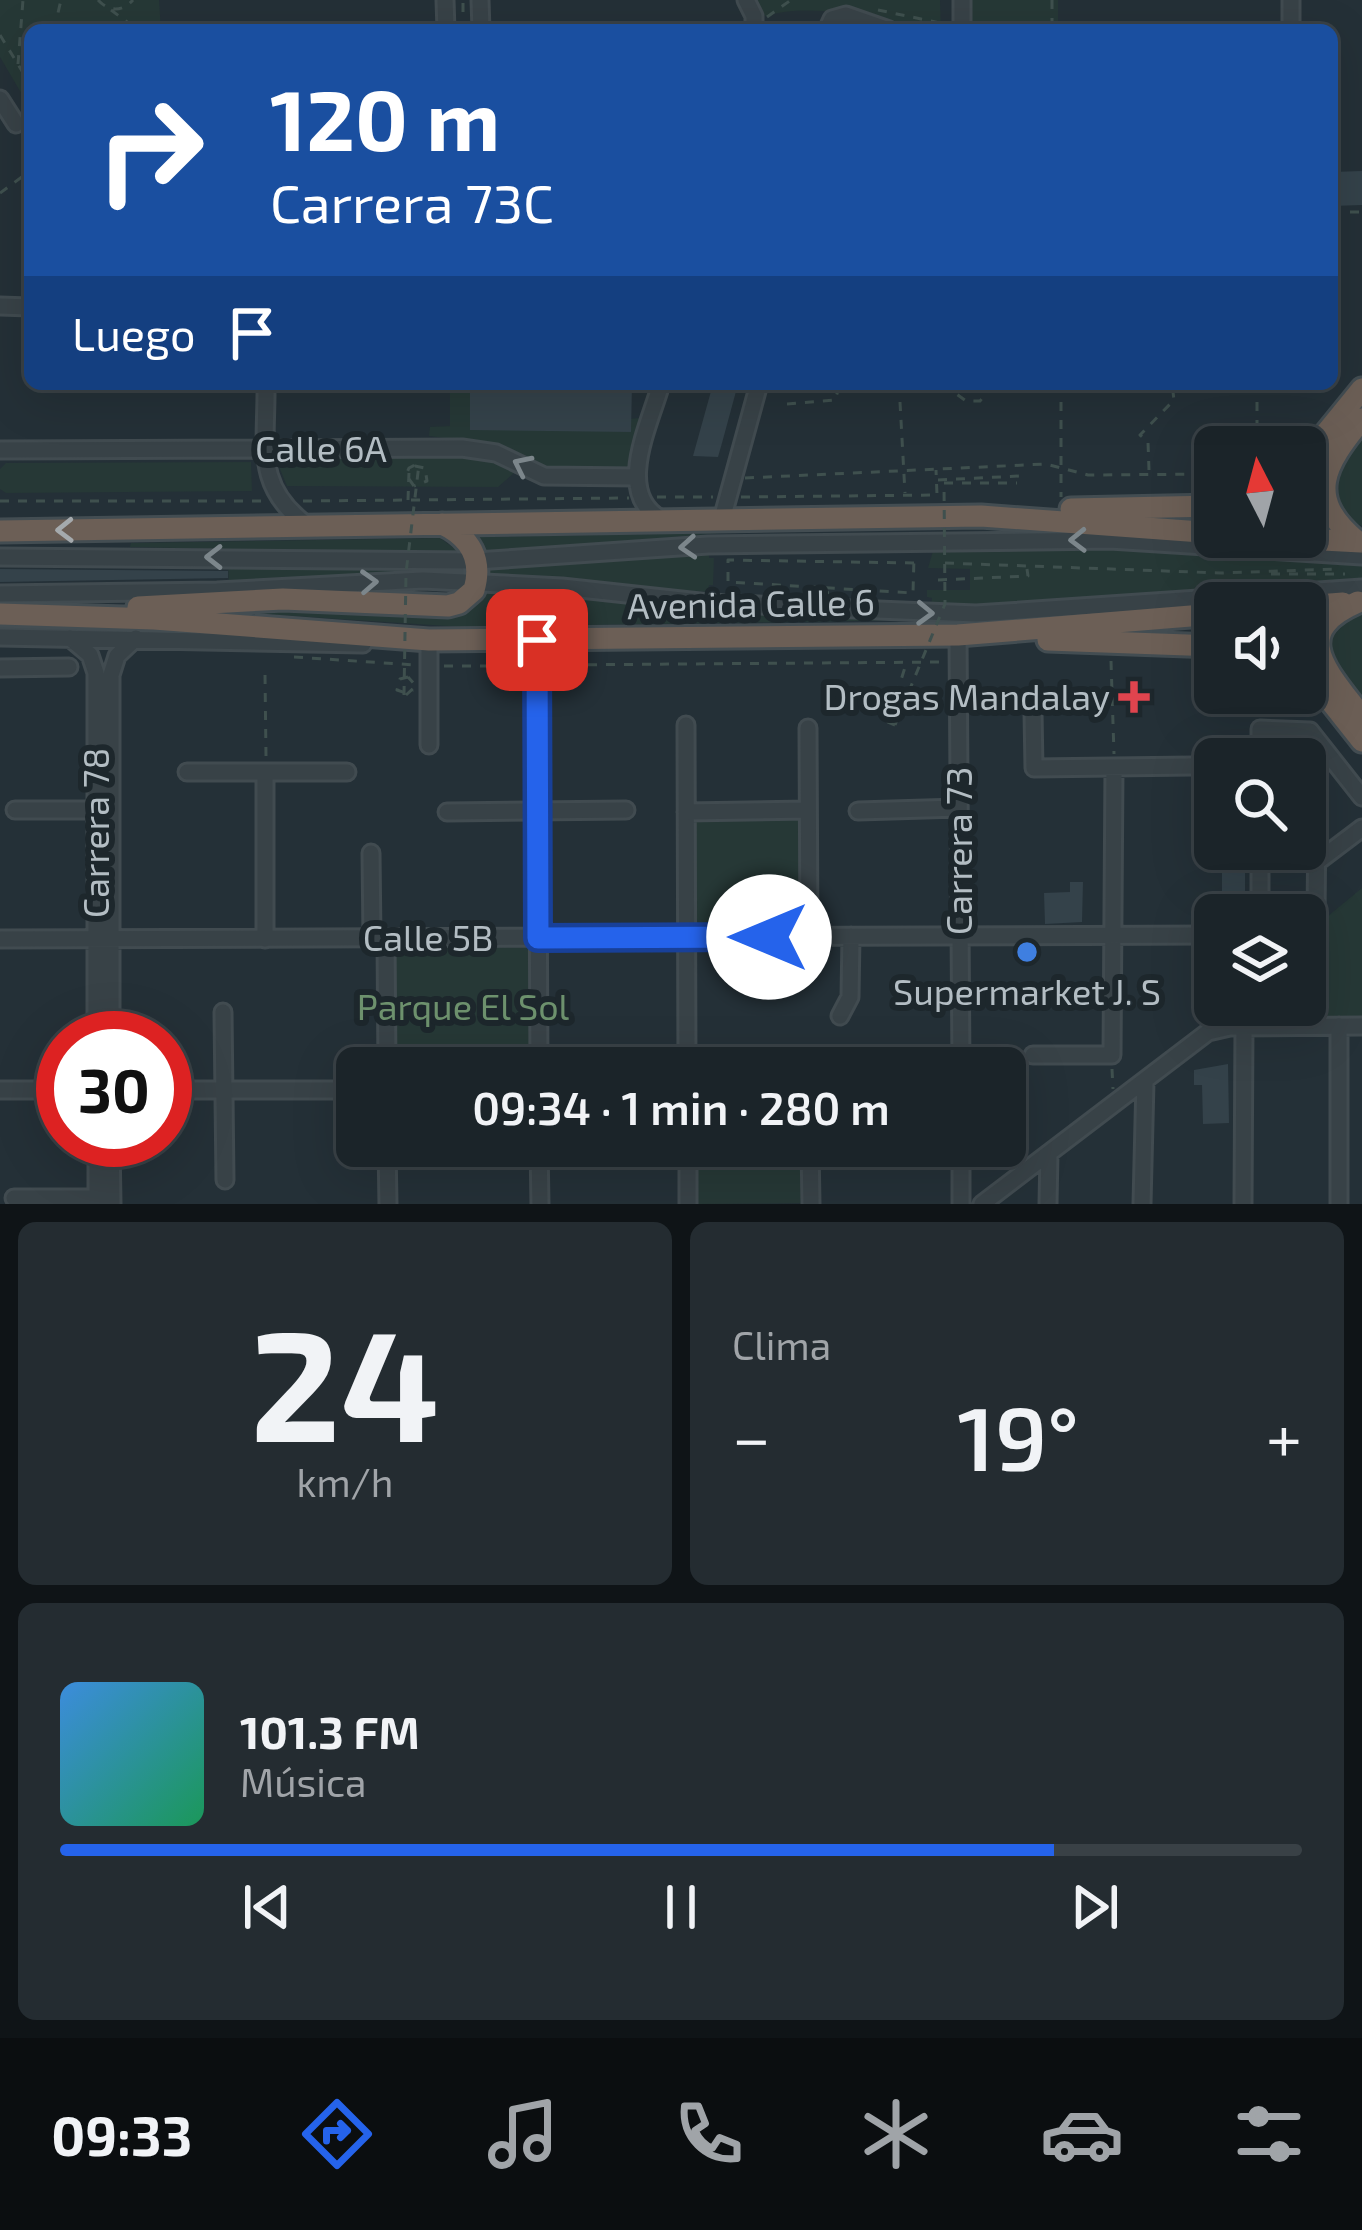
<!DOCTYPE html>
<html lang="es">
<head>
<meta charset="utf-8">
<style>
	:root { --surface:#1b2429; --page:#242c31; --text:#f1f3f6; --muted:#a0a4a8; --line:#394146; --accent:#2563eb }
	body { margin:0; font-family:"Exo 2",sans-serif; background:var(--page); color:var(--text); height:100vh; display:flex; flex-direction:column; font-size:45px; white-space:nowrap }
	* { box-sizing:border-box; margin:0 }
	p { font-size:39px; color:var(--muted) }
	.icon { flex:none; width:66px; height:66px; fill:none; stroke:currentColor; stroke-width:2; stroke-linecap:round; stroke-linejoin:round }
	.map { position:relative; height:1204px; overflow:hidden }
	.details { display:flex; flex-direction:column; gap:18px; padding:18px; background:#0f1417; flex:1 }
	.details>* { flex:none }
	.hud { position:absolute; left:24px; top:24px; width:1314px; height:366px; border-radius:18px; box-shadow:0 12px 48px #0002,0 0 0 3px var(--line); background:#1a4fa0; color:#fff; overflow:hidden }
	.needle { width:78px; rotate:354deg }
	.fabs { position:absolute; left:1194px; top:426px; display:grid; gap:24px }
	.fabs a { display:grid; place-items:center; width:132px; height:132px; border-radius:18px; background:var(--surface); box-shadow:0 12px 48px #0002,0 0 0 3px var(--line); font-size:60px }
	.speed { position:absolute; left:36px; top:1011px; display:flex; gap:24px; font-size:60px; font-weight:700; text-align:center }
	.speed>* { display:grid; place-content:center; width:156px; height:156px; border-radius:50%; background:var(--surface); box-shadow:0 12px 48px #0002,0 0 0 3px var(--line); line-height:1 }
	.speed .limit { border:18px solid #d22; background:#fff; color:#111 }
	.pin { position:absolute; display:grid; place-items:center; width:102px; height:102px; color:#fff; margin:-51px; border-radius:24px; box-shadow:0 6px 18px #0006 }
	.me { position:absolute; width:132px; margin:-66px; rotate:270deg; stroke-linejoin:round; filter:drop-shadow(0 0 9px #0008) }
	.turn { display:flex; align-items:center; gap:42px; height:252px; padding:0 48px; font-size:54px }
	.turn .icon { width:156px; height:156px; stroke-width:2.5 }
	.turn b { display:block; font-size:84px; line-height:102px }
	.then { display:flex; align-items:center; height:114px; padding:0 48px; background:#0003; gap:24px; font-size:45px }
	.big { font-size:90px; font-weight:600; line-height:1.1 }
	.details .tile { flex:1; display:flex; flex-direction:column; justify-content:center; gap:18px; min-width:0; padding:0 42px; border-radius:18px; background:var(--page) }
	.details .dial { align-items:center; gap:0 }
	.dial b { font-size:156px; line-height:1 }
	.song { display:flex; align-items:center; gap:36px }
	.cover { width:144px; height:144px; border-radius:18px; background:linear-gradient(135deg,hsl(210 70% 55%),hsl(150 70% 35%)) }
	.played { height:12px; border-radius:6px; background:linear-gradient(90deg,var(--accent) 80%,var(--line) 80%) }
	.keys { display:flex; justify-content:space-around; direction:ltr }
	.heat { display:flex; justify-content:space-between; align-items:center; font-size:66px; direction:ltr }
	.details .tiles { flex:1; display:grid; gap:18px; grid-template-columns:1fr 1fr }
	.tile:last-child { grid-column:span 2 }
	.trip { position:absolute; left:336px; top:1047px; width:690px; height:120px; border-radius:18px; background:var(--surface); box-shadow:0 12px 48px #0002,0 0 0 3px var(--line); font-weight:600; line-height:120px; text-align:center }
	.tab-bar { display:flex; height:192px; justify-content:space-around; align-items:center; background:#0b0e10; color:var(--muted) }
	.tab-bar .icon { width:84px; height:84px }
	.tab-bar .active { color:var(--accent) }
	.tab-bar b { font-size:54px; color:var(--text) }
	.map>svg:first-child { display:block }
</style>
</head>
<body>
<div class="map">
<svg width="1362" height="1204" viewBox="0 0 1362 1204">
	<rect width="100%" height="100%" fill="#243037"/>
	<path fill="#263836" d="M 0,0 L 159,0 L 161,30 L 30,30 L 30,108 L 0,57 Z
		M 754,0 L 940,0 L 941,30 C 883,23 819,0 765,16 Z
		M 970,0 L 1058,0 L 1058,30 L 970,30 Z
		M 450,384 L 470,384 L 470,430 L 641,418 L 629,470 L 543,468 L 492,444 L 429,436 L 430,427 L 450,426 Z
		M 1362,432 L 1362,526 C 1312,501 1341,465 1362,432 Z
		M 466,453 L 499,462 L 514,473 L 498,487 L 287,486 L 275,457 Z
		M 251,462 L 252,491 L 6,493 L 0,489 L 0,469 L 6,463 Z
		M 722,533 L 481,553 L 473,537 Z
		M 440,538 L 462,554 L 130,547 L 131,543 Z
		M 1097,547 L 1362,560 L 1362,582 L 1023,605 L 931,605 L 932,598 L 927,597 L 927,590 L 970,590 L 970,569 L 928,568 L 933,551 Z
		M 709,551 L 709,558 L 714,558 L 713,585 L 709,585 L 708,592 L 488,576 L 487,566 Z
		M 228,563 L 461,568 L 461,573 L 229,585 Z
		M 489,589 L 698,611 L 917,620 L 463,627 L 183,609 L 463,610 Z
		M 1349,615 L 1362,615 L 1362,699 C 1344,675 1324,654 1330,623 Z
		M 803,817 L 803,930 L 695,931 L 695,818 Z
		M 1362,888 L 1362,1016 L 1204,1017 L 1219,1005 L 1305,1005 L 1305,935 Z
		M 530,947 L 532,1068 L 395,1068 L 394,948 Z
		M 697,1146 L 805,1146 L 805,1203 L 697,1204 Z"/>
	<path fill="#34424a" d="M 1362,171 L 1362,205 L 1332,206 L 1332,172 Z
		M 470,384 L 632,384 L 631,432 L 470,430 Z
		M 713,384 L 738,384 L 722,443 L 718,457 L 693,456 Z
		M 0,569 L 228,571 L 228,578 L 0,582 Z
		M 1222,849 L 1245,849 L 1245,894 L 1222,895 Z
		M 1070,882 L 1083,882 L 1082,922 L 1045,924 L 1044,893 L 1070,892 Z
		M 1228,1064 L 1229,1123 L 1203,1124 L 1202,1085 L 1194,1085 L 1194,1070 Z"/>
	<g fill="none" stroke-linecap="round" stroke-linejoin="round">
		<g stroke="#414b50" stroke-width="21">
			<path id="minor" d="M 445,0 L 446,30
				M 480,0 L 481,30
				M 746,0 L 754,16 L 754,30
				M 962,0 L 962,30
				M 1291,0 L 1291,30
				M 827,30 L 832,19 L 846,15 L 889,30
				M 0,99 L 16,124
				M 0,306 L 30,307
				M 266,384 C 267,445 253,486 308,526
				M 661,384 C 650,424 614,493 661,519
				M 0,450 L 462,448 L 496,453 L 544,476 L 636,477
				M 722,519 L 759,384
				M 0,557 L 476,561 L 708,545 L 1110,540 L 1362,556
				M 0,594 L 217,591 L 423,580 L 562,587 L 709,603 L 976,614 L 1362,588
				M 958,635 L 961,1068
				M 0,637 L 363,644
				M 70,638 L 90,655 L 96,673 L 96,1038
				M 423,640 L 429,640 L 429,745
				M 537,640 L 539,1068
				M 0,668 L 69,667
				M 1033,712 L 1034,768 L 1192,766
				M 686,725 L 687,1068
				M 808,728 L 809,936
				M 1260,759 L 1260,729 L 1310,731 L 1362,797
				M 187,772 L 347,772
				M 265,772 L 265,939
				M 15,810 L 102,810
				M 858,811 L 959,808
				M 447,812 L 626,810
				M 686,812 L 808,810
				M 1260,849 L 1260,915
				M 371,853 L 372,938
				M 1317,862 L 1362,828
				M 1316,918 L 1317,815
				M 386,938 L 387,1068
				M 0,939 L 1215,935
				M 223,1012 L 225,1180
				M 840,1016 L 850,997 L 851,936
				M 111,1038 L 111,675 L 117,656 L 136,638
				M 1033,1055 L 1112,1055 L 1114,768
				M 0,1090 L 63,1090
				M 165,1090 L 357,1090
				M 97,1140 L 97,1203
				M 111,1140 L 112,1204
				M 387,1146 L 388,1204
				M 539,1146 L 540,1204
				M 688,1146 L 688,1204
				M 810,1146 L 811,1204
				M 961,1146 L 961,1204
				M 14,1198 L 112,1198
				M 982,1204 L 1208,1032 L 1230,1027 L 1362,1026
				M 1048,1204 L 1049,1153
				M 1142,1204 L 1145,1081
				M 1243,1204 L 1244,1027
				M 1339,1204 L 1339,1026"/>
		</g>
		<g stroke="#434d52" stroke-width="27">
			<path id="highway" d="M 1305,459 L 1362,389
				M 1071,509 L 1215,506
				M 0,531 L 981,516 L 1215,533
				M 1263,537 L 1361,542
				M 1358,542 C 1304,498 1324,465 1362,419
				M 1358,602 C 1286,633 1329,673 1362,717
				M 1305,606 L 1343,603
				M 138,607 L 283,599 L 448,606 L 459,603 L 474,590 C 483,559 470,537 442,524
				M 0,614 L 154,619 L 429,640 L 958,635 L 1215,614
				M 1048,640 L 1215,646
				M 1305,669 L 1362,741"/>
		</g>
		<path stroke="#3f504e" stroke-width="3" stroke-dasharray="9 9" stroke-linecap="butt" d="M 98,0 C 109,12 122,12 133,0
			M 1052,0 L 1052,30
			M 111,10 L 138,30
			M 878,10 L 950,25
			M 767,17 L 791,0
			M 54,30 L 61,0
			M 463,30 L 463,0
			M 0,35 L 30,84
			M 18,64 L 23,0
			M 0,193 L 30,171
			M 1332,212 L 1362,212
			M 899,384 L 905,493
			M 943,384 L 966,401 L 980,401 L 994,384
			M 1061,384 L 1061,497
			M 787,404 L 835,400 L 840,384
			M 1257,447 L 1257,384
			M 1149,470 L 1148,442 L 1140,435 L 1174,400 L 1172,384
			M 745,478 L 1046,464 L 1088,475 L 1215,474
			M 938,480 L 1019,476 L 1019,483
			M 944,483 L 1017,483
			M 657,497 L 713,497
			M 741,497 L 937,495 L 936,470
			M 408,500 L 409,472 L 415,466 L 425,468 L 427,481 L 414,486
			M 0,501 L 263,501
			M 303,501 L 629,498
			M 914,563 L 728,560 L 728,582 L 913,593 L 914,557
			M 945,563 L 1221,573 L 1336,569
			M 1271,574 L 1345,574
			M 938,580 L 1028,576 L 1027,569
			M 802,592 L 834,593
			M 294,657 L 416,665
			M 1111,661 L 1114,754
			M 552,665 L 944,662
			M 444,666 L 524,666
			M 265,675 L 266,757
			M 408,677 L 400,679 L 397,690 L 406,693 L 413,690
			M 1278,693 L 1279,715
			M 895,725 L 888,722 L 906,664
			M 1112,1069 L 1113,1089"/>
		<use href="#minor" stroke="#384247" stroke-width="15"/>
		<use href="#highway" stroke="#6c5f56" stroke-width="21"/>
		<path stroke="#3f504e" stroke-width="3" stroke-dasharray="9 9" stroke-linecap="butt" d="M 414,486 L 406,475 L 409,468 L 417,464
			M 404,695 L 406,573 L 419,464
			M 406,695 L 416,686 L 408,677
			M 895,725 L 945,604 L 944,483"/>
	</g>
	<defs><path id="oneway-chevron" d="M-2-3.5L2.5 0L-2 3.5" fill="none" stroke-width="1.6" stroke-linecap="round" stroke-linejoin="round" transform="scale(3)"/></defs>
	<g stroke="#7c868b">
		<use href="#oneway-chevron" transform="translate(522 465) rotate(-154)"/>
		<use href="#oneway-chevron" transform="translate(1078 540) rotate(179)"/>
		<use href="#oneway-chevron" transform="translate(688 547) rotate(176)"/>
		<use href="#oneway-chevron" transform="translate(214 557) rotate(-180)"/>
		<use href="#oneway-chevron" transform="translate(369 582) rotate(-3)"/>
		<use href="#oneway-chevron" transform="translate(925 613) rotate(2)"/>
	</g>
	<use stroke="#a5aaad" href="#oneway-chevron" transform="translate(65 530) rotate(179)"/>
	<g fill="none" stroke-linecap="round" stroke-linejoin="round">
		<g stroke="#184099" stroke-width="30">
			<path id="route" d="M 537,640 L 538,938 L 769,937"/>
		</g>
		<use href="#route" stroke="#2563eb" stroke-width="21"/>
	</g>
	<path fill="#e0444e" stroke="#1d272c" stroke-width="4.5" d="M1128 679h12v12h12v12h-12v12h-12v-12h-12v-12h12z"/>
	<circle fill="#3f7fe0" stroke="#1d272c" stroke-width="4.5" cx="1027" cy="952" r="12"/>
	<g text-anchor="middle" stroke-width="12" stroke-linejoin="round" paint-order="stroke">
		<g font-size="36" fill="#b3bdc3" stroke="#1d272c">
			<text x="321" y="462">Calle 6A</text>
			<text transform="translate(751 604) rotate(-1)" y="13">Avenida Calle 6</text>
			<text transform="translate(96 833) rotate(-90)" y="13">Carrera 78</text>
			<text transform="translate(959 851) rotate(-90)" y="13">Carrera 73</text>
			<text x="428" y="951">Calle 5B</text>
		</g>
		<g font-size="36" fill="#b3bdc3" stroke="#1d272c" text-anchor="end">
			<text x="1110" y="710">Drogas Mandalay</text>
			<text x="1027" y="1005" text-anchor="middle">Supermarket J. S</text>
		</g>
		<g font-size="36" fill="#6d916d" stroke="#1d272c">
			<text x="463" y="1020">Parque El Sol</text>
		</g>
	</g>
</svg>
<div class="fabs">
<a><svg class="needle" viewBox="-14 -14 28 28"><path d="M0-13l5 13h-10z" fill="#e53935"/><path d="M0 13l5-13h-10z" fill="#a0a4a8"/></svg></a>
<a><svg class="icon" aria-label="sound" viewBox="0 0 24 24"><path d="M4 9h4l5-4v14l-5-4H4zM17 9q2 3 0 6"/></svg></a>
<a><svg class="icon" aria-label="search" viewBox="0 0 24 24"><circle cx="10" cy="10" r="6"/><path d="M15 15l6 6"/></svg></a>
<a><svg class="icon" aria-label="layers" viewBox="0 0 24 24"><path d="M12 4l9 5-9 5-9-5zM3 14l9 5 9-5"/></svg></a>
</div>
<div class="speed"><div class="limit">30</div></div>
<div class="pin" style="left:537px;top:640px;background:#d93025"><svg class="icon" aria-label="arrive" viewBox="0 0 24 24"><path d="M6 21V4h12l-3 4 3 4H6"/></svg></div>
<svg class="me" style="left:769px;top:937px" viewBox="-20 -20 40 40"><circle r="19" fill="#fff"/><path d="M0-13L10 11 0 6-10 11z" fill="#2563eb"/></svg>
<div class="trip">09:34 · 1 min · 280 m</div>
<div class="hud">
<div class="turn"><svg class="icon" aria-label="right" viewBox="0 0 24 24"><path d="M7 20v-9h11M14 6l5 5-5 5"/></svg><div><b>120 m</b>Carrera 73C</div></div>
<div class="then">Luego<svg class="icon" aria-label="arrive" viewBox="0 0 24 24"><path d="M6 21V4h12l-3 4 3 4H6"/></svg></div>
</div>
</div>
<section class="details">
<div class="tiles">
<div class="tile dial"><b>24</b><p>km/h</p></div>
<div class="tile"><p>Clima</p>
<div class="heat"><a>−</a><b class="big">19°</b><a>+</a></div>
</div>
<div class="tile">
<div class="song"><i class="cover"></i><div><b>101.3 FM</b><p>Música</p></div></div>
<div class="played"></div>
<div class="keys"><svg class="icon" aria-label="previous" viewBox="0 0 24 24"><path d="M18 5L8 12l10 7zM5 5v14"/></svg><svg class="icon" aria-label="pause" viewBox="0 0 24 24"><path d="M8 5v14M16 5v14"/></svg><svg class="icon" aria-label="next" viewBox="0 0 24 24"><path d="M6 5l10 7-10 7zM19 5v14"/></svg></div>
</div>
</div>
</section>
<nav class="tab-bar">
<b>09:33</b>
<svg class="icon active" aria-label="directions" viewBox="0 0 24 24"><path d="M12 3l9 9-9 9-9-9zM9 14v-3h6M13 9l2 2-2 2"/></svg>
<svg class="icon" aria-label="music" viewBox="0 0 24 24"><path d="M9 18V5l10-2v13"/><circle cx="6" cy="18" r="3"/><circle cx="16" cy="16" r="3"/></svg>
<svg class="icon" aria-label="phone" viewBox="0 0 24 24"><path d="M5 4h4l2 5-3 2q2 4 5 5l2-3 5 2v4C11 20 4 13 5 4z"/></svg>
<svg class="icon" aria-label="climate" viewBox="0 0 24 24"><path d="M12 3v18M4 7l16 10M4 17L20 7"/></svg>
<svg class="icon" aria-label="car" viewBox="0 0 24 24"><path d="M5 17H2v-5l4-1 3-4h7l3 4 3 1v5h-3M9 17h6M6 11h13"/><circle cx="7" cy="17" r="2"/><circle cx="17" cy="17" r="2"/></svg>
<svg class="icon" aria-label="filters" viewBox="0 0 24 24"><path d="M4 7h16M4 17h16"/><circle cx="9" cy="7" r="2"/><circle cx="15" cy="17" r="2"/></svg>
</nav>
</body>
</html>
